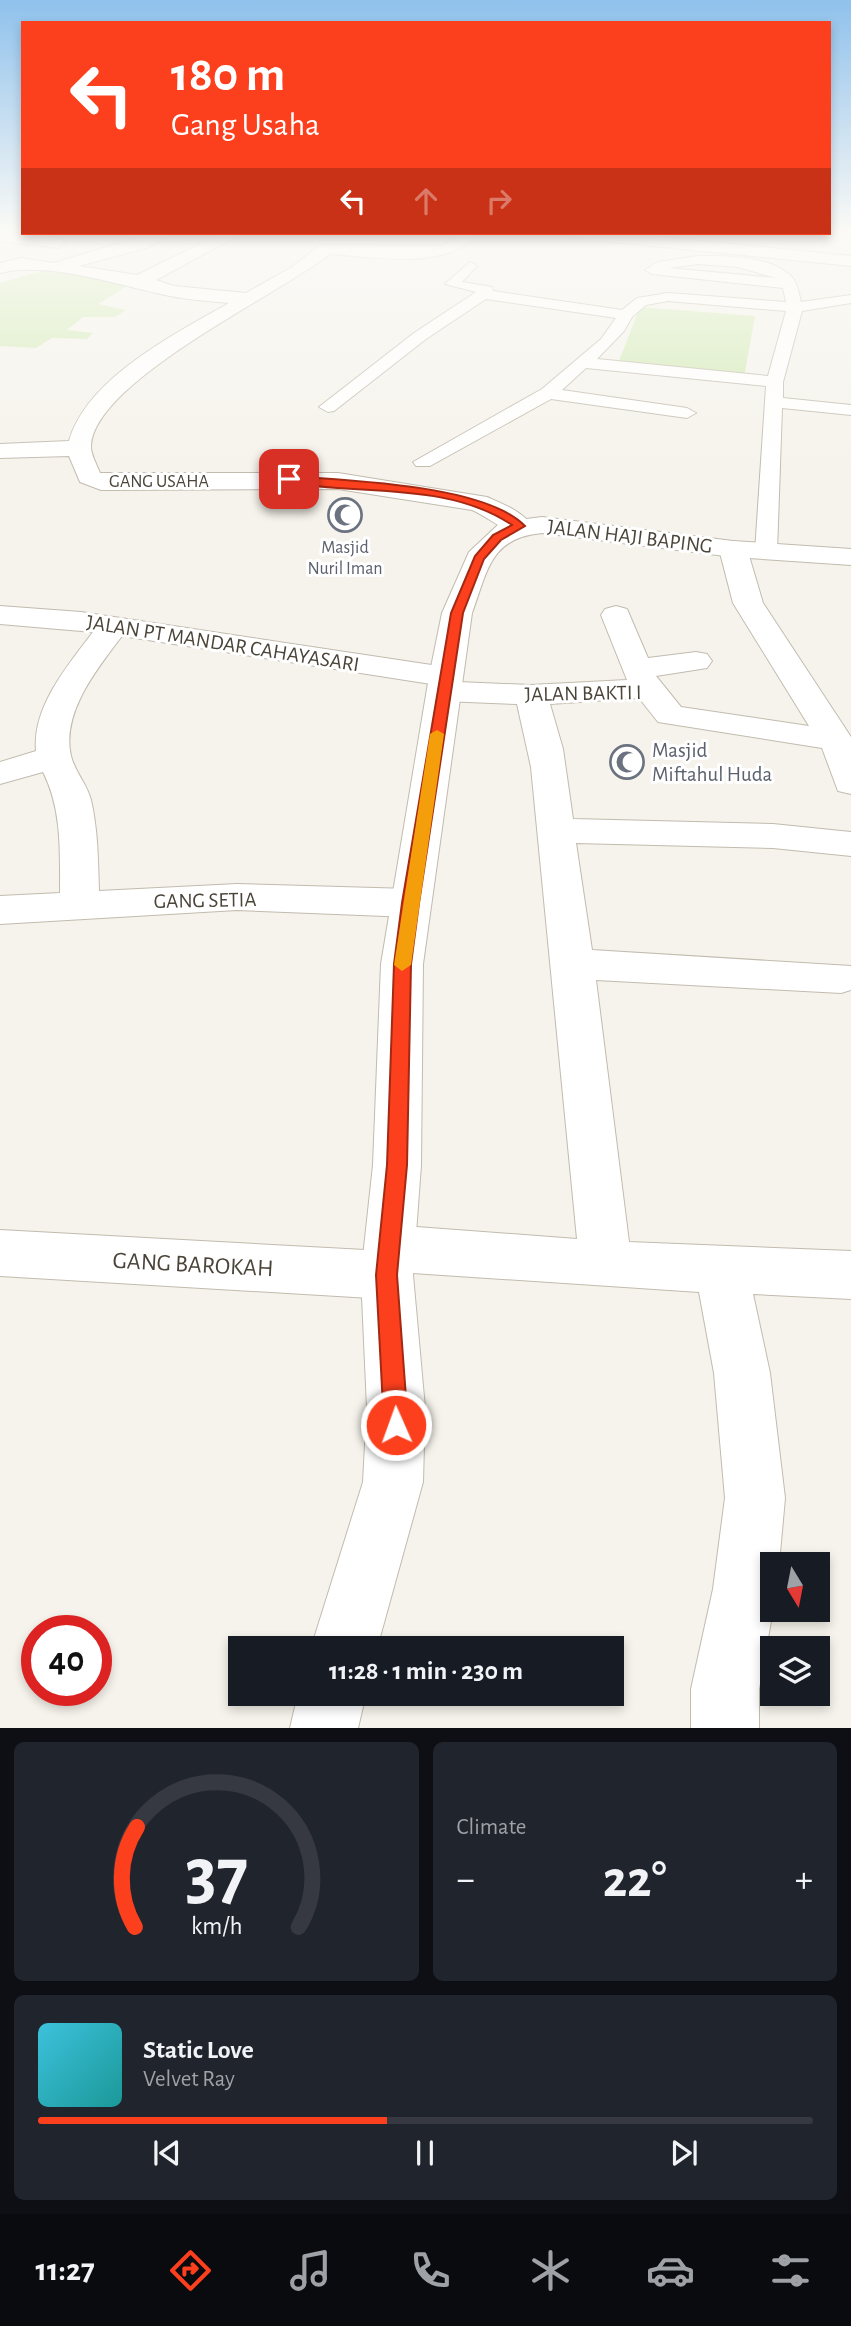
<!DOCTYPE html>
<html lang="en">
<head>
<meta charset="utf-8">
<style>
	:root { --surface:#171b24; --page:#20242c; --text:#f1f3f6; --muted:#9ea1a6; --line:#363941; --accent:#fc3f1d }
	body { margin:0; font-family:"Alegreya Sans",sans-serif; background:var(--page); color:var(--text); height:100vh; display:flex; flex-direction:column; font-size:26px; white-space:nowrap }
	* { box-sizing:border-box; margin:0 }
	p { font-size:23px; color:var(--muted) }
	.icon { flex:none; width:38px; height:38px; fill:none; stroke:currentColor; stroke-width:2; stroke-linecap:round; stroke-linejoin:round }
	.map { position:relative; height:1728px; overflow:hidden }
	.sheet { display:flex; flex-direction:column; gap:14px; padding:14px; background:#0d0f14; flex:1 }
	.sheet>* { flex:none }
	.hud { position:absolute; left:21px; top:21px; width:810px; height:214px; border-radius:0px; box-shadow:0 4px 10px #0003; background:#fc3f1d; color:#fff; overflow:hidden }
	.needle { width:46px; rotate:170deg }
	.tools { position:absolute; left:760px; top:1552px; display:grid; gap:14px }
	.tools a { display:grid; place-items:center; width:70px; height:70px; border-radius:0px; background:var(--surface); box-shadow:0 4px 10px #0003; font-size:35px }
	.speed { position:absolute; left:21px; top:1615px; display:flex; gap:14px; font-size:35px; font-weight:700; text-align:center }
	.speed>* { display:grid; place-content:center; width:91px; height:91px; border-radius:50%; background:var(--surface); box-shadow:0 4px 10px #0003; line-height:1 }
	.speed .limit { border:10px solid #d22; background:#fff; color:#111 }
	.pin { position:absolute; display:grid; place-items:center; width:60px; height:60px; color:#fff; margin:-30px; border-radius:14px; box-shadow:0 4px 10px #0006 }
	.me { position:absolute; width:77px; margin:-38px; rotate:358deg; stroke-linejoin:round; filter:drop-shadow(0 0 5px #0008) }
	.turn { display:flex; align-items:center; gap:24px; height:147px; padding:0 35px; font-size:32px }
	.turn .icon { width:91px; height:91px; stroke-width:2.5 }
	.turn b { display:block; font-size:49px; line-height:60px }
	.lanes { display:flex; align-items:center; height:66px; padding:0 35px; background:#0003; justify-content:center; gap:35px; direction:ltr }
	.lanes .off { opacity:.35 }
	.big { font-size:52px; font-weight:600; line-height:1.1 }
	.sheet .tile { flex:1; display:flex; flex-direction:column; justify-content:center; gap:10px; min-width:0; padding:0 24px; border-radius:10px; background:var(--page) }
	.sheet .dial { align-items:center; gap:0 }
	.dial svg { height:182px; overflow:visible; fill:none; stroke:var(--line); stroke-width:7; stroke-linecap:round; text-anchor:middle }
	.dial text { fill:var(--text); stroke:none }
	.song { display:flex; align-items:center; gap:21px }
	.cover { width:84px; height:84px; border-radius:10px; background:linear-gradient(135deg,hsl(190 70% 55%),hsl(180 70% 35%)) }
	.played { height:7px; border-radius:4px; background:linear-gradient(90deg,var(--accent) 45%,var(--line) 45%) }
	.keys { display:flex; justify-content:space-around; direction:ltr }
	.heat { display:flex; justify-content:space-between; align-items:center; font-size:38px; direction:ltr }
	.sheet .tiles { flex:1; display:grid; gap:14px; grid-template-columns:1fr 1fr }
	.tile:last-child { grid-column:span 2 }
	.trip { position:absolute; left:228px; top:1636px; width:396px; height:70px; border-radius:0px; background:var(--surface); box-shadow:0 4px 10px #0003; font-weight:600; line-height:70px; text-align:center }
	.tabs { display:flex; height:112px; justify-content:space-around; align-items:center; background:#090b0e; color:var(--muted) }
	.tabs .icon { width:49px; height:49px }
	.tabs .selected { color:var(--accent) }
	.tabs b { font-size:32px; color:var(--text) }
	.map>svg:first-child { display:block }
</style>
</head>
<body>
<div class="map">
<svg width="851" height="1728" viewBox="0 0 851 1728">
	<rect width="100%" height="100%" fill="#f6f3ec"/>
	<path fill="#d2eab5" d="M 41,271 L 134,282 L 98,304 L 126,310 L 115,317 L 83,317 L 67,330 L 93,333 L 87,339 L 52,338 L 36,348 L 0,346 L 0,283 Z
		M 640,307 L 755,316 L 744,377 L 617,366 Z"/>
	<g fill="none" stroke-linecap="round" stroke-linejoin="round">
		<g stroke="#c2bbae" stroke-width="2">
			<path id="service" d="M 698,256 C 724,256 770,255 791,276 C 797,282 799,293 801,302 L 851,295 L 851,303 L 802,311 L 783,382 L 783,398 L 851,405 L 851,415 L 782,408 L 777,552 L 774,557 L 758,557 L 755,552 L 766,386 L 586,368 L 562,390 L 687,408 L 696,413 L 687,418 L 551,399 L 430,466 L 416,466 L 413,462 L 542,389 L 601,339 L 616,318 L 486,299 L 426,339 L 334,411 L 328,412 L 319,407 L 414,333 L 476,292 L 445,284 L 470,262 L 477,266 L 462,282 L 492,287 L 493,291 L 622,310 L 637,298 L 668,293 L 786,302 L 783,288 L 652,274 L 645,270 L 658,262 ZM 698,264 L 738,267 L 776,278 L 669,268 ZM 668,301 L 786,311 L 768,376 L 597,359 L 624,331 L 632,317 L 646,305 Z"/>
		</g>
		<g stroke="#c2bbae" stroke-width="2">
			<path id="minor" d="M 0,231 L 58,238 L 67,243 L 58,248 L 0,241 Z
				M 152,233 L 174,233 L 146,248 L 79,266 L 137,275 L 222,233 L 243,233 L 156,280 L 174,286 L 246,293 L 292,267 L 320,245 L 442,246 L 460,233 L 479,233 C 449,271 374,257 330,254 C 280,294 92,382 91,447 C 91,455 97,465 100,473 L 338,473 L 487,497 C 503,504 522,511 532,526 L 528,532 C 508,537 491,518 472,510 L 338,489 L 101,490 L 80,482 L 69,456 L 0,458 L 0,444 L 69,441 C 87,378 175,334 229,303 C 210,301 189,300 170,296 C 119,286 51,261 0,273 L 0,263 L 21,258 L 54,263 Z
				M 566,233 L 622,233 L 851,256 L 851,266 L 574,238 Z
				M 733,541 L 743,543 L 747,549 L 763,603 L 851,737 L 851,794 L 838,791 L 822,748 L 658,722 L 639,698 L 550,704 L 563,749 L 573,819 L 773,824 L 851,832 L 851,856 L 773,848 L 576,843 L 592,950 L 851,966 L 851,990 L 841,993 L 596,980 L 629,1242 L 851,1251 L 851,1299 L 753,1294 L 770,1373 L 785,1498 L 779,1564 L 772,1564 L 773,1610 L 759,1689 L 759,1728 L 691,1728 L 691,1689 L 713,1589 L 725,1498 L 714,1373 L 699,1292 L 412,1273 L 406,1292 L 387,1299 L 0,1276 L 0,1230 L 365,1250 L 372,1232 L 390,1225 L 577,1239 L 531,767 L 517,704 L 443,701 L 431,698 L 427,691 L 431,684 L 122,636 C 97,669 61,713 71,756 C 75,772 87,784 91,800 C 98,830 98,861 99,891 L 237,884 L 410,889 L 424,893 L 430,903 L 424,913 L 410,917 L 237,910 L 0,924 L 0,896 L 60,893 C 60,852 62,809 43,772 L 0,784 L 0,762 L 36,751 C 32,707 68,665 93,632 L 0,624 L 0,606 L 81,612 L 445,667 L 456,670 L 461,677 L 458,682 L 530,685 L 627,680 L 601,615 L 605,609 L 616,606 L 627,609 L 648,658 L 696,652 L 707,654 L 712,661 L 707,668 L 656,676 L 681,707 L 809,726 L 733,603 L 719,549 L 723,543 Z"/>
		</g>
		<g stroke="#c2bbae" stroke-width="2">
			<path id="tertiary" d="M 542,517 L 733,541 L 851,549 L 851,565 L 733,557 L 542,533 C 490,538 488,570 472,613 L 423,964 L 421,1165 L 413,1275 L 425,1408 L 423,1482 L 377,1648 L 311,1648 L 363,1482 L 367,1408 L 361,1275 L 373,1165 L 381,964 L 429,677 L 442,613 L 469,552 L 501,522 Z
				M 298,1694 L 366,1694 L 358,1728 L 290,1728 Z"/>
		</g>
		<use href="#service" fill="#fff" fill-rule="evenodd"/>
		<use href="#minor" fill="#fff" fill-rule="evenodd"/>
		<use href="#tertiary" fill="#fff" fill-rule="evenodd"/>
	</g>
	<linearGradient id="sky" x2="0" y2="1"><stop stop-color="#8fc1ec"/><stop offset="0.49" stop-color="#fbfaf6"/><stop offset="1" stop-color="#fbfaf6" stop-opacity="0"/></linearGradient>
	<rect width="851" height="472" fill="url(#sky)"/>
	<path fill="#fc3f1d" stroke="#a42913" stroke-width="2" d="M 289,476 C 348,481 484,484 525,526 L 501,540 L 484,559 L 463,613 L 419,903 L 411,964 L 407,1165 L 397,1275 L 408,1425 L 405,1434 L 396,1437 L 388,1434 L 384,1425 L 376,1275 L 387,1165 L 394,964 L 402,903 L 451,613 L 475,556 L 493,535 L 512,525 C 447,481 359,496 286,482 L 284,479 Z"/>
	<path fill="#f59e0b" d="M 437,730 L 444,734 L 411,965 L 402,971 L 394,965 L 430,734 Z"/>
	<defs>
		<g id="mosque-ring" transform="scale(1.75)"><circle r="9.5" fill="#fff" stroke="#6b7280" stroke-width="1.5"/><path d="M3.5-4.9A6 6 0 1 0 3.5 4.9A5 5 0 1 1 3.5-4.9Z" fill="#6b7280"/></g>
	</defs>
	<g fill-rule="evenodd">
		<use href="#mosque-ring" x="345" y="515"/>
		<use href="#mosque-ring" x="627" y="762"/>
	</g>
	<g text-anchor="middle" stroke-width="6" stroke-linejoin="round" paint-order="stroke">
		<g font-size="18" fill="#4b4439" stroke="#fff">
			<text x="159" y="487">GANG USAHA</text>
		</g>
		<g font-size="18" fill="#5b616d" stroke="#fff">
			<text x="345" y="553">Masjid<tspan x="345" dy="21">Nuril Iman</tspan></text>
		</g>
		<g font-size="21" fill="#4b4439" stroke="#fff">
			<text transform="translate(630 536) rotate(7)" y="7">JALAN HAJI BAPING</text>
			<text transform="translate(223 643) rotate(9)" y="7">JALAN PT MANDAR CAHAYASARI</text>
			<text transform="translate(583 693) rotate(-1)" y="7">JALAN BAKTI I</text>
			<text transform="translate(205 900) rotate(-1)" y="7">GANG SETIA</text>
		</g>
		<g font-size="21" fill="#5b616d" stroke="#fff" text-anchor="start">
			<text x="652" y="757">Masjid<tspan x="652" dy="24">Miftahul Huda</tspan></text>
		</g>
		<g font-size="24" fill="#4b4439" stroke="#fff">
			<text transform="translate(193 1264) rotate(3)" y="8">GANG BAROKAH</text>
		</g>
	</g>
</svg>
<div class="tools">
<a><svg class="needle" viewBox="-14 -14 28 28"><path d="M0-13l5 13h-10z" fill="#e53935"/><path d="M0 13l5-13h-10z" fill="#9ea1a6"/></svg></a>
<a><svg class="icon" aria-label="layers" viewBox="0 0 24 24"><path d="M12 4l9 5-9 5-9-5zM3 14l9 5 9-5"/></svg></a>
</div>
<div class="speed"><div class="limit">40</div></div>
<div class="pin" style="left:289px;top:479px;background:#d93025"><svg class="icon" aria-label="arrive" viewBox="0 0 24 24"><path d="M6 21V4h12l-3 4 3 4H6"/></svg></div>
<svg class="me" style="left:396px;top:1425px" viewBox="-20 -20 40 40"><circle r="17" fill="#fc3f1d" stroke="#fff" stroke-width="3"/><path d="M0-11L8 9 0 5-8 9z" fill="#fff"/></svg>
<div class="trip">11:28 · 1 min · 230 m</div>
<div class="hud">
<div class="turn"><svg class="icon" aria-label="left" viewBox="0 0 24 24"><path d="M17 20v-9H6M10 6l-5 5 5 5"/></svg><div><b>180 m</b>Gang Usaha</div></div>
<div class="lanes"><svg class="icon" aria-label="left" viewBox="0 0 24 24"><path d="M17 20v-9H6M10 6l-5 5 5 5"/></svg><svg class="icon off" aria-label="ahead" viewBox="0 0 24 24"><path d="M12 20V5M6 11l6-6 6 6"/></svg><svg class="icon off" aria-label="right" viewBox="0 0 24 24"><path d="M7 20v-9h11M14 6l5 5-5 5"/></svg></div>
</div>
</div>
<section class="sheet">
<div class="tiles">
<div class="tile dial"><svg viewBox="0 0 100 80">
<path d="M14 69A42 42 0 1 1 86 69"/>
<path d="M14 69A42 42 0 0 1 15 25" stroke="#fc3f1d"/>
<text x="50" y="56" font-size="32" font-weight="700">37</text>
<text x="50" y="72" font-size="11">km/h</text>
</svg></div>
<div class="tile"><p>Climate</p>
<div class="heat"><a>−</a><b class="big">22°</b><a>+</a></div>
</div>
<div class="tile">
<div class="song"><i class="cover"></i><div><b>Static Love</b><p>Velvet Ray</p></div></div>
<div class="played"></div>
<div class="keys"><svg class="icon" aria-label="previous" viewBox="0 0 24 24"><path d="M18 5L8 12l10 7zM5 5v14"/></svg><svg class="icon" aria-label="pause" viewBox="0 0 24 24"><path d="M8 5v14M16 5v14"/></svg><svg class="icon" aria-label="next" viewBox="0 0 24 24"><path d="M6 5l10 7-10 7zM19 5v14"/></svg></div>
</div>
</div>
</section>
<nav class="tabs">
<b>11:27</b>
<svg class="icon selected" aria-label="directions" viewBox="0 0 24 24"><path d="M12 3l9 9-9 9-9-9zM9 14v-3h6M13 9l2 2-2 2"/></svg>
<svg class="icon" aria-label="music" viewBox="0 0 24 24"><path d="M9 18V5l10-2v13"/><circle cx="6" cy="18" r="3"/><circle cx="16" cy="16" r="3"/></svg>
<svg class="icon" aria-label="phone" viewBox="0 0 24 24"><path d="M5 4h4l2 5-3 2q2 4 5 5l2-3 5 2v4C11 20 4 13 5 4z"/></svg>
<svg class="icon" aria-label="climate" viewBox="0 0 24 24"><path d="M12 3v18M4 7l16 10M4 17L20 7"/></svg>
<svg class="icon" aria-label="car" viewBox="0 0 24 24"><path d="M5 17H2v-5l4-1 3-4h7l3 4 3 1v5h-3M9 17h6M6 11h13"/><circle cx="7" cy="17" r="2"/><circle cx="17" cy="17" r="2"/></svg>
<svg class="icon" aria-label="filters" viewBox="0 0 24 24"><path d="M4 7h16M4 17h16"/><circle cx="9" cy="7" r="2"/><circle cx="15" cy="17" r="2"/></svg>
</nav>
</body>
</html>
